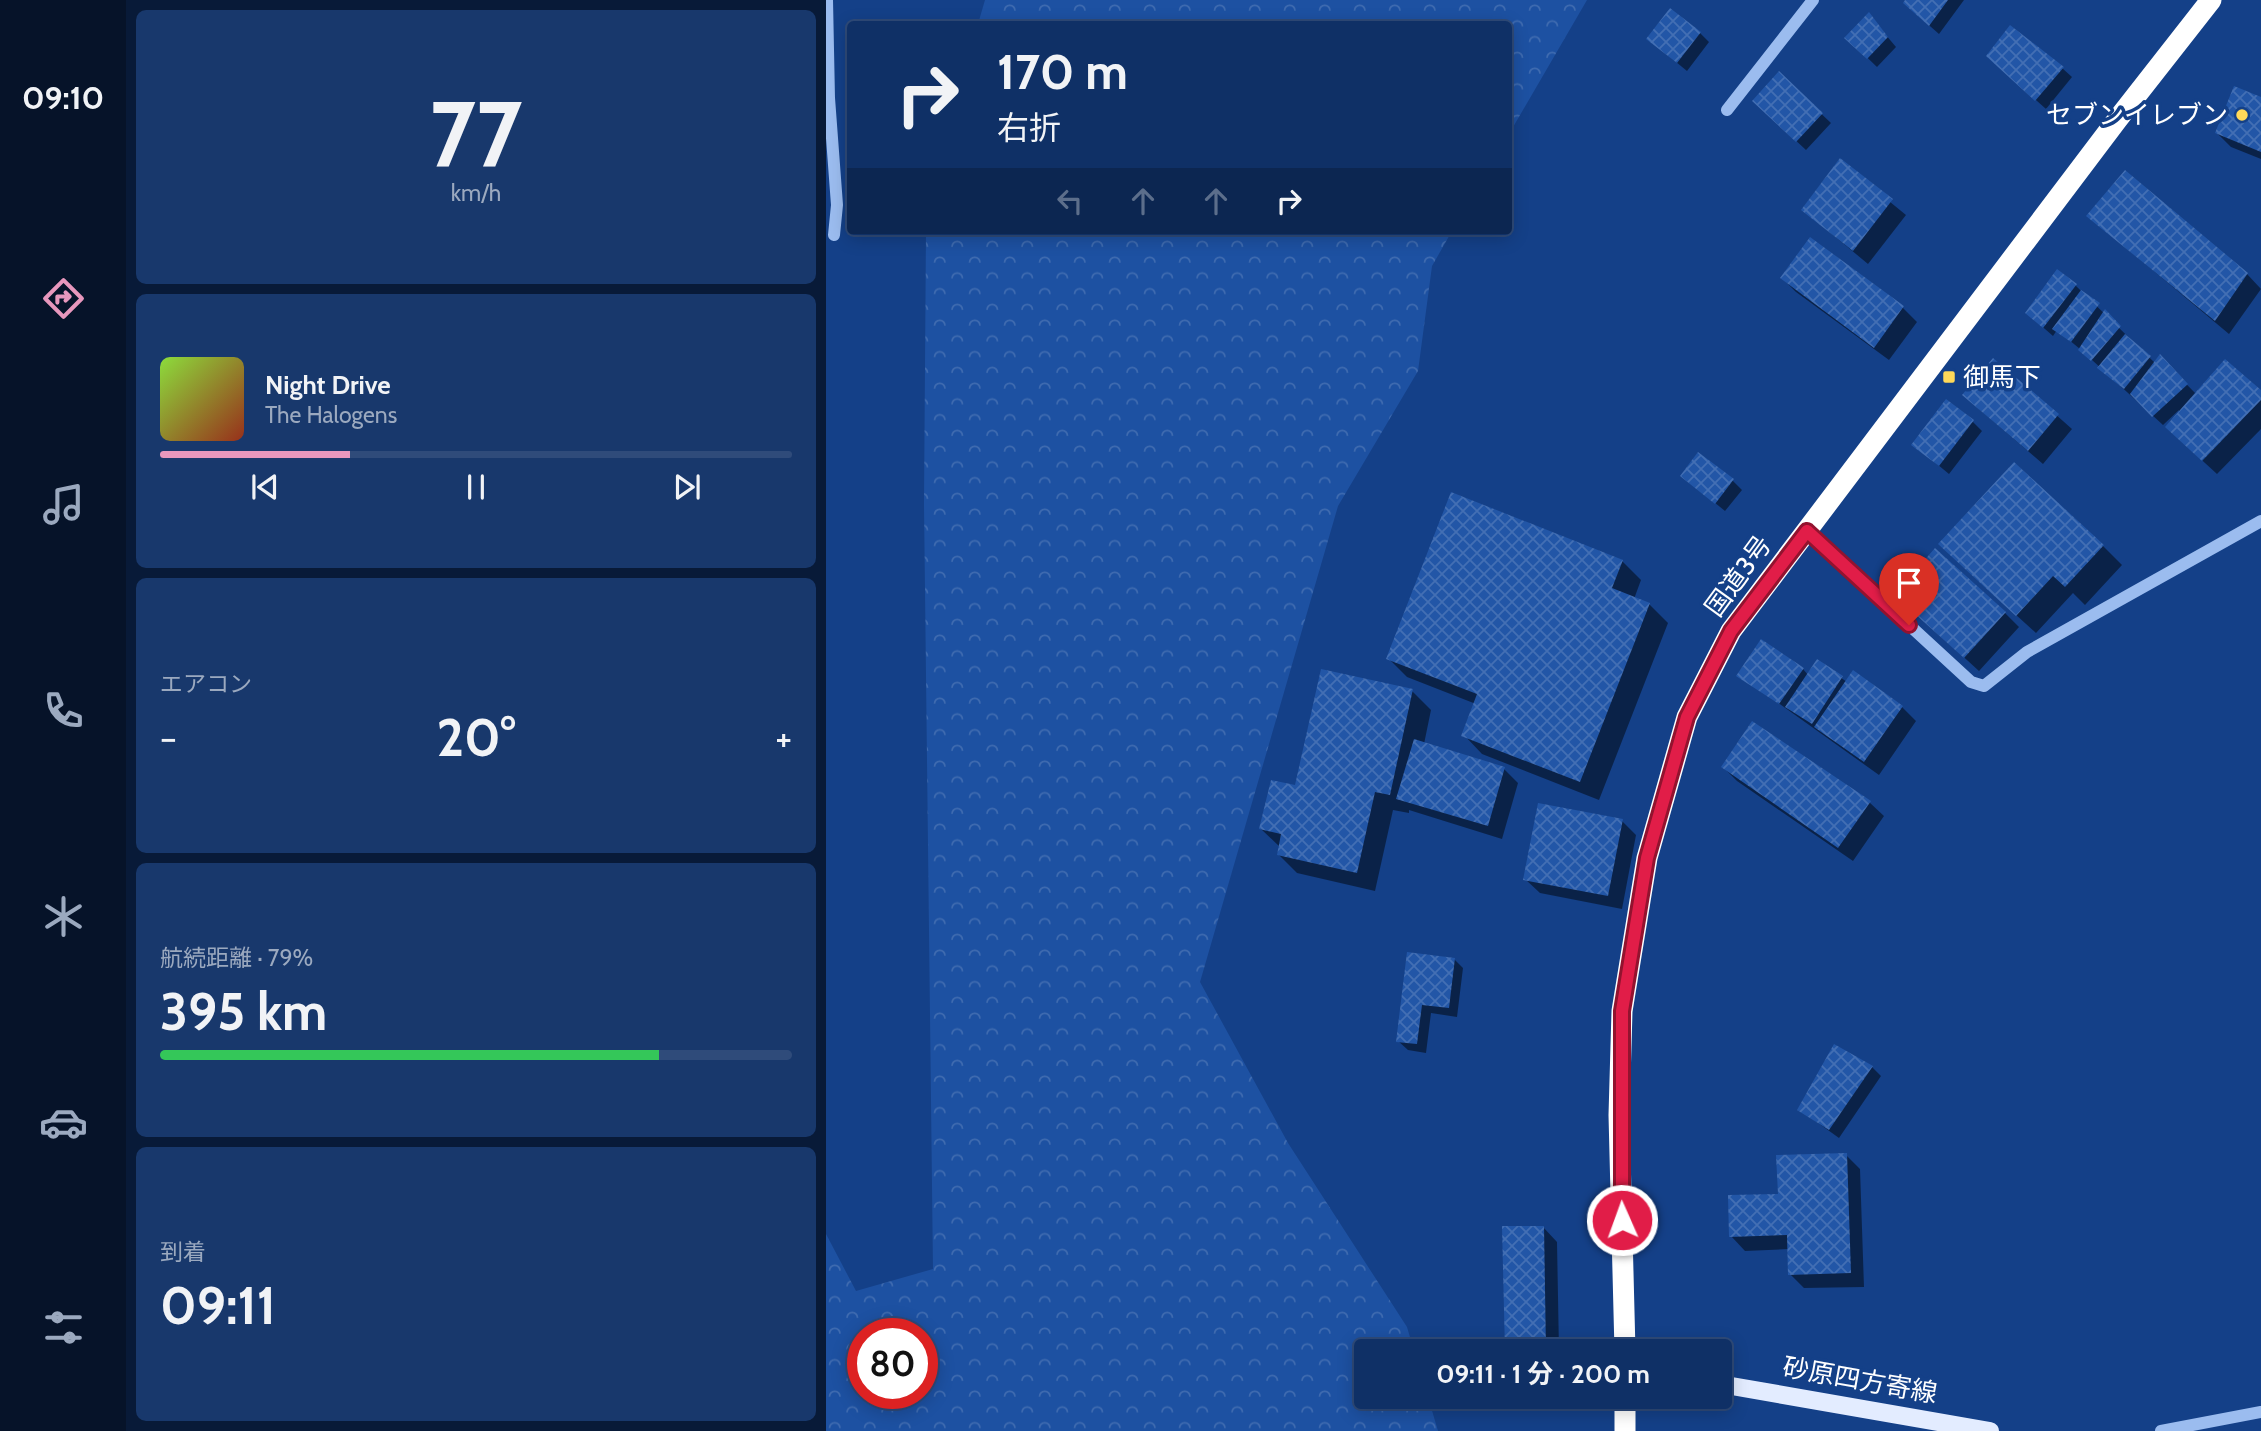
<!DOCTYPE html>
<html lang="ja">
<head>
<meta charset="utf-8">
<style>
	:root { --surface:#0f3066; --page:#18386c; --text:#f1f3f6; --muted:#9ba9bf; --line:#2f4b7a; --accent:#e797bd }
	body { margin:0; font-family:Cabin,"Noto Sans JP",sans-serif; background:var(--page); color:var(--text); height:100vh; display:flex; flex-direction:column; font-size:26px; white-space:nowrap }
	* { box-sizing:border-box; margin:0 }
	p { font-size:23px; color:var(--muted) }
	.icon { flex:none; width:38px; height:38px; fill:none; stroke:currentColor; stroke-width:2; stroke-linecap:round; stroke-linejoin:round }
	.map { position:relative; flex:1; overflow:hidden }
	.drawer { display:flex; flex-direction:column; gap:10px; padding:10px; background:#081a38; width:700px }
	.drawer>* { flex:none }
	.guide { position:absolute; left:21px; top:21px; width:665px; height:214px; border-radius:7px; box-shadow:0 4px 18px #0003,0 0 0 2px var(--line); background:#0f3066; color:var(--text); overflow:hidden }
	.speed { position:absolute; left:21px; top:1318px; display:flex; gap:14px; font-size:35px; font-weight:700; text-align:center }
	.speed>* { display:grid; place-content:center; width:91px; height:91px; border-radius:50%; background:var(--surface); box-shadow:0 4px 18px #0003,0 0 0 2px var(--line); line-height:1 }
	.speed .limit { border:10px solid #d22; background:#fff; color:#111 }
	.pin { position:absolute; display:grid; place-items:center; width:60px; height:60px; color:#fff; margin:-72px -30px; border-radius:50% 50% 50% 0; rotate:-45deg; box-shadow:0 0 7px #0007 }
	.pin .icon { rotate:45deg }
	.me { position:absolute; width:77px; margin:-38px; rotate:358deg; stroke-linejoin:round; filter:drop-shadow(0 0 5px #0008) }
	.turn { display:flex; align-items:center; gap:24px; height:147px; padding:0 35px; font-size:32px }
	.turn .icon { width:91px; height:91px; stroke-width:2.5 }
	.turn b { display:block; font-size:49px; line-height:60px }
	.lanes { display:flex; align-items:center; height:66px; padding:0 35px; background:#0003; justify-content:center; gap:35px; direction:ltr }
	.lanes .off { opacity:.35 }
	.big { font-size:52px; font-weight:700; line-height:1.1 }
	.drawer .widget { flex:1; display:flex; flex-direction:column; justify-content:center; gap:10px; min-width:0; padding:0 24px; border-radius:10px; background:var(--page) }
	.drawer .dial { align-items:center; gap:0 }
	.dial b { font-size:91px; line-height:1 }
	.song { display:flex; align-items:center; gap:21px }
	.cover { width:84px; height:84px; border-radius:10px; background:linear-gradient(135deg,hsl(90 70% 55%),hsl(10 70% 35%)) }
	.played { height:7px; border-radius:4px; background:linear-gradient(90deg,var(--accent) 30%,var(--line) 30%) }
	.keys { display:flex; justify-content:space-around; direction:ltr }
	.heat { display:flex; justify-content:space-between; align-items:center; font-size:38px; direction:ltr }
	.charge { height:10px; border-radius:5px; background:linear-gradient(90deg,#34c759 79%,var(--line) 0) }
	.trip { position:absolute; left:528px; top:1339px; width:378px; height:70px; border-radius:7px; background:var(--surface); box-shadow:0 4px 18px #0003,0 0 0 2px var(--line); font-weight:700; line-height:70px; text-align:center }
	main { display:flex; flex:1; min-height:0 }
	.tab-bar { display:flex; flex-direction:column; width:126px; justify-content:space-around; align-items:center; background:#061329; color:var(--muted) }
	.tab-bar .icon { width:49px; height:49px }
	.tab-bar .active { color:var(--accent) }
	.tab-bar b { font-size:32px; color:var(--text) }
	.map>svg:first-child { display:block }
</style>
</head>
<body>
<main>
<nav class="tab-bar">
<b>09:10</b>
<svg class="icon active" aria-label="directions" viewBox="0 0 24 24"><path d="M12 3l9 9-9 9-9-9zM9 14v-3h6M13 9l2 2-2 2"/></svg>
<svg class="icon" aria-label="music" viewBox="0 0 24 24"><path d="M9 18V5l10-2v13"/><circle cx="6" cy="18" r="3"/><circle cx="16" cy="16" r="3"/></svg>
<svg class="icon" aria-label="phone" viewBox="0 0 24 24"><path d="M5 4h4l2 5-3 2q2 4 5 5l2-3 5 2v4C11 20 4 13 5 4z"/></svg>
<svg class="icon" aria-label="climate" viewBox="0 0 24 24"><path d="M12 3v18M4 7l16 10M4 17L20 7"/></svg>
<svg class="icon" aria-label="car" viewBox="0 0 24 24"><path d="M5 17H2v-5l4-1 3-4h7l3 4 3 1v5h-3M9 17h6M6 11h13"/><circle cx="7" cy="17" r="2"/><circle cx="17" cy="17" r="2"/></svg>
<svg class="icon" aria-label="filters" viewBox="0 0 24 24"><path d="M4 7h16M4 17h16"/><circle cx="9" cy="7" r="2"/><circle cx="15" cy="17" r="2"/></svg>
</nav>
<section class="drawer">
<div class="widget dial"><b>77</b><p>km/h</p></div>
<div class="widget">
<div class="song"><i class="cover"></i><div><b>Night Drive</b><p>The Halogens</p></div></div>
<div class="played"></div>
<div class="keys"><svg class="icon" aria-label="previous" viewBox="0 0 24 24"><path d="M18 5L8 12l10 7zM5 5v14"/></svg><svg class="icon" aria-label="pause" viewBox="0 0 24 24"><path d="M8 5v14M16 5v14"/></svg><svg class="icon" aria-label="next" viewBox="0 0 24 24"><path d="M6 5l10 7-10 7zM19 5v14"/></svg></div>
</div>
<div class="widget"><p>エアコン</p>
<div class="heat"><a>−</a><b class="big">20°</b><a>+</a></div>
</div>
<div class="widget"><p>航続距離 · 79%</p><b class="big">395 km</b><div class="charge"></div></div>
<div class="widget"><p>到着</p><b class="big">09:11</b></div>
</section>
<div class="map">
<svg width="1435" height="1431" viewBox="0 0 1435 1431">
	<defs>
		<pattern id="forest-crowns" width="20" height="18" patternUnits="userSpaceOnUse" patternTransform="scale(1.75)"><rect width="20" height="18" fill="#1d51a2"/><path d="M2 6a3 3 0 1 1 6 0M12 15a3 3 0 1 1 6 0" fill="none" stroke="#3f6bb0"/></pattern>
		<pattern id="building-cross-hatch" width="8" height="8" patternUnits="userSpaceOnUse" patternTransform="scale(1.75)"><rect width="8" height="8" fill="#2256a7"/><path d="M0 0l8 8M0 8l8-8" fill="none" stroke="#436fb4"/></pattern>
	</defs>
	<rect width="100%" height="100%" fill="#144088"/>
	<path fill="url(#forest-crowns)" fill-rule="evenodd" d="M 159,0 L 761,0 L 683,134 L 682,24 L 152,24 Z
		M 100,231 L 626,231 L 606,266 L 592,371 L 512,506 L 374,982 L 462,1143 L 581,1327 L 588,1351 L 541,1351 L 541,1396 L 602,1397 L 612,1431 L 0,1431 L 0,1234 L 30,1291 L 107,1269 L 98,504 ZM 37,1334 L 96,1334 L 96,1393 L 37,1393 Z"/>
	<path fill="#0007" d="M 1082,0 L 1138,0 L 1113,34 L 1088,12 Z
		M 1043,15 L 1070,47 L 1051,67 L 1021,38 Z
		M 874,33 L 883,42 L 861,71 L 822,39 Z
		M 1171,65 L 1236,68 L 1246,77 L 1220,109 Z
		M 953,74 L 1005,123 L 980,150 L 937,110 Z
		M 1435,99 L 1435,159 L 1405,147 L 1391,133 Z
		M 1014,161 L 1080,215 L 1042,264 L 977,210 Z
		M 1262,216 L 1421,274 L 1435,289 L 1403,334 Z
		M 984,239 L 1077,308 L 1091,322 L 1063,360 L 970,292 L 956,278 Z
		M 1249,285 L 1329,363 L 1334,357 L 1370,394 L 1435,392 L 1435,429 L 1391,474 L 1355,441 L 1353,410 L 1337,425 L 1254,349 L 1231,330 L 1227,336 L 1211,322 Z
		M 1168,360 L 1246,429 L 1217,464 L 1153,409 Z
		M 1147,422 L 1156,431 L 1123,474 L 1088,445 Z
		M 856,476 L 907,481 L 916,490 L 899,511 Z
		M 1277,546 L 1296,565 L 1259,605 L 1247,593 L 1210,633 L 1133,563 Z
		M 796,561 L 815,580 L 808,599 L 823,604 L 842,623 L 773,800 L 656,754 L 638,735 L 650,704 L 581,677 L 562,658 Z
		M 1085,609 L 1179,613 L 1193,627 L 1153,671 Z
		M 991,661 L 1021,682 L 1027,673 L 1076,707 L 1090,721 L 1053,775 L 913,675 L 977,669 L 982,675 Z
		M 586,691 L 605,710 L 598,744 L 678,769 L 692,783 L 676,839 L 583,810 L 583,813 L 567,810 L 549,891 L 471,873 L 453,855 L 454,847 L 435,829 L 471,787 Z
		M 897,767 L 1043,802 L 1058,816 L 1027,861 L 911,781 Z
		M 796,821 L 810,835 L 796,909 L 714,893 L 699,879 Z
		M 583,954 L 628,959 L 637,968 L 631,1017 L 605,1013 L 600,1053 L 582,1050 L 572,1041 Z
		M 1046,1067 L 1055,1076 L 1013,1138 L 974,1110 Z
		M 1020,1155 L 1034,1169 L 1038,1287 L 978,1288 L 964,1274 L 963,1249 L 919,1251 L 905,1236 L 954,1196 Z
		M 717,1227 L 731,1242 L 733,1351 L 680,1351 Z"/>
	<path fill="url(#building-cross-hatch)" d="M 1079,0 L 1122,0 L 1103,26 L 1077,3 Z
		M 844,8 L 875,32 L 851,63 L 820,39 Z
		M 1043,12 L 1062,37 L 1041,59 L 1018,38 Z
		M 1184,25 L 1238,67 L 1209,101 L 1160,56 Z
		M 953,71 L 997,113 L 970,142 L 926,101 Z
		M 1408,86 L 1435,97 L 1435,152 L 1389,133 Z
		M 1014,158 L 1067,199 L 1027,251 L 975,210 Z
		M 1299,170 L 1422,273 L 1389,321 L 1260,216 Z
		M 984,237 L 1078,306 L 1048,348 L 954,278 Z
		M 1231,269 L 1251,284 L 1217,328 L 1199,313 Z
		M 1255,290 L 1274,303 L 1245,342 L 1226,329 Z
		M 1279,309 L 1295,326 L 1265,361 L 1252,350 Z
		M 1299,334 L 1325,356 L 1298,389 L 1271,368 Z
		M 1334,354 L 1362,384 L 1326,417 L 1304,394 Z
		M 1167,358 L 1233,414 L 1202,451 L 1136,395 Z
		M 1399,359 L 1435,390 L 1435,400 L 1376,461 L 1339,427 Z
		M 1120,399 L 1148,420 L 1113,466 L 1085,445 Z
		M 872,452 L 908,479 L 889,504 L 854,476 Z
		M 1188,462 L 1278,545 L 1239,587 L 1227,576 L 1190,616 L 1112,544 Z
		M 625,492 L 797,560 L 786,588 L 824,603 L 754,782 L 635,736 L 651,694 L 560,659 Z
		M 1109,548 L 1180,612 L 1138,658 L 1068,595 L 1082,580 L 1078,577 L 1093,559 L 1096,563 Z
		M 935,639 L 978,668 L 953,704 L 910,676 Z
		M 991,659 L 1017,676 L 986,724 L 959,707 Z
		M 495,669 L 587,689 L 564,795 L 549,792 L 531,873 L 451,855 L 455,834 L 433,829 L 445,780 L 469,785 Z
		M 1027,670 L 1077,706 L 1038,762 L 988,727 Z
		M 926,721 L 1045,801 L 1012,848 L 895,767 Z
		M 588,739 L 679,767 L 662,826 L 570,799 Z
		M 712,803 L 797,819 L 782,896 L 697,880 Z
		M 581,952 L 629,958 L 623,1008 L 596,1005 L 591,1044 L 570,1042 Z
		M 1008,1044 L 1047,1066 L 1003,1130 L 971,1110 Z
		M 1021,1153 L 1025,1273 L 962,1275 L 961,1235 L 903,1237 L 902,1195 L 952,1194 L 950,1155 Z
		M 676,1226 L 718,1226 L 720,1351 L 679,1351 Z"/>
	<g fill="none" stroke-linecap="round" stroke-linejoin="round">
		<path stroke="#9bbcef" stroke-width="12" d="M 1,0 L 3,98 L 11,205 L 8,235
			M 901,110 L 987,0
			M 981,531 L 1145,682 L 1158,686 L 1201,652 L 1435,521
			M 1335,1431 L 1435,1412"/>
		<path stroke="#e3ecff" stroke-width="18" d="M 894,1384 L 1164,1431"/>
		<path stroke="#fff" stroke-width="21" d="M 799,1351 L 793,1115 L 796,1011 L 821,858 L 861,717 L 905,631 L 1291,120 L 1385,0
			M 799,1431 L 799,1396"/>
	</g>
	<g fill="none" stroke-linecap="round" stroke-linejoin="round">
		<g stroke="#92132f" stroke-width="18">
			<path id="route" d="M 796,1220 L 796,1011 L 821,858 L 861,717 L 905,631 L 981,531 L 1083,625"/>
		</g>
		<use href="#route" stroke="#e11d48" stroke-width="12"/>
	</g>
	<g fill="#ffd959" stroke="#144088" stroke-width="2.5">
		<circle cx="1416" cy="115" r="7"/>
		<rect x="1116" y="370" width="14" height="14" rx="3.5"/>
	</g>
	<g text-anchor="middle" stroke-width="7" stroke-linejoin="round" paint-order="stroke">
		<g font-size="26" fill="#fff" stroke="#144088" text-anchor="end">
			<text x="1402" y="124">セブンイレブン</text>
			<text x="1137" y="386" text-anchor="start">御馬下</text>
		</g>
		<g font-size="26" fill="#fff" stroke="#144088">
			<text transform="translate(912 576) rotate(-54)" y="9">国道3号</text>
			<text transform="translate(1034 1380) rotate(10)" y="9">砂原四方寄線</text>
		</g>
	</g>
</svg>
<div class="speed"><div class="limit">80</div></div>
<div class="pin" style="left:1083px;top:625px;background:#d93025"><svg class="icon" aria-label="arrive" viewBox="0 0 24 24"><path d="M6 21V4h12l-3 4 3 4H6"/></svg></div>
<svg class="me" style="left:796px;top:1220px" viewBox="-20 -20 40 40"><circle r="17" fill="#e11d48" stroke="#fff" stroke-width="3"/><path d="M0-11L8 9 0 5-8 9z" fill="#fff"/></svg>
<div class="trip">09:11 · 1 分 · 200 m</div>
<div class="guide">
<div class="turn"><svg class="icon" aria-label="right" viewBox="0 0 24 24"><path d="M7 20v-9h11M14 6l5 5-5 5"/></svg><div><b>170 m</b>右折</div></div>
<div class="lanes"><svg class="icon off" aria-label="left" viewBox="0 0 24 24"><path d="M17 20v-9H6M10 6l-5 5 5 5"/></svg><svg class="icon off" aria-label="ahead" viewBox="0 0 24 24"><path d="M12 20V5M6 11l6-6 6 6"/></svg><svg class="icon off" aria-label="ahead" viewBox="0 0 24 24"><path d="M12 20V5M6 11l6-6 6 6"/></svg><svg class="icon" aria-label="right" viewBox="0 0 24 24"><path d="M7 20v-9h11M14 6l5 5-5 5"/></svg></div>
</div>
</div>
</main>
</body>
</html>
